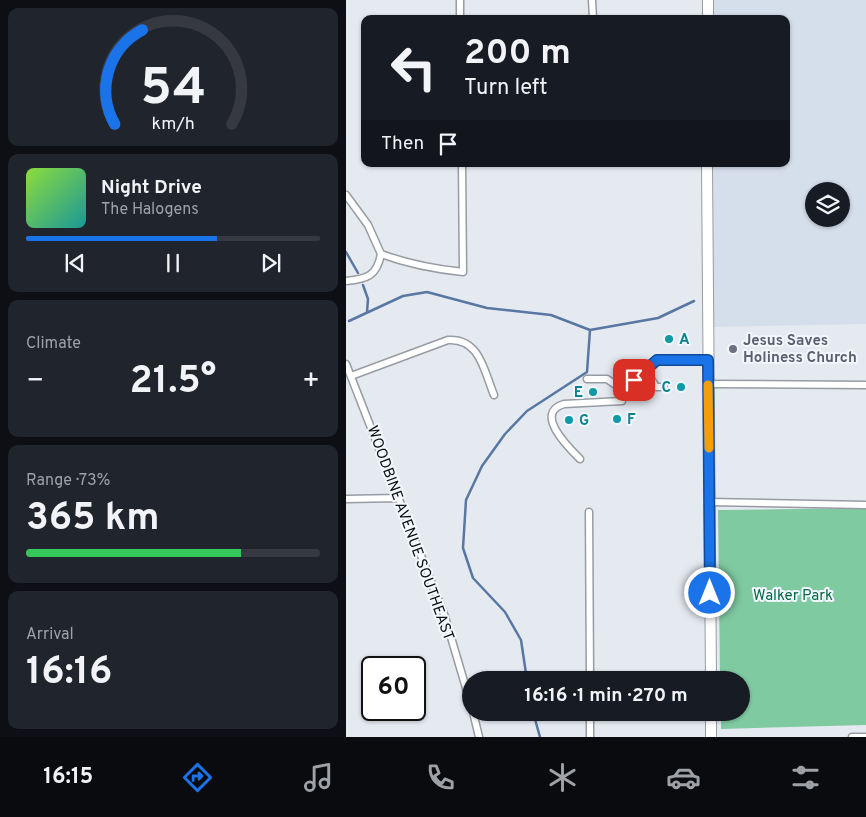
<!DOCTYPE html>
<html lang="en">
<head>
<meta charset="utf-8">
<style>
	:root { --surface:#171b24; --page:#20242c; --text:#f1f3f6; --muted:#9ea1a6; --line:#363941; --accent:#1a73e8 }
	body { margin:0; font-family:Overpass,sans-serif; background:var(--page); color:var(--text); height:100vh; display:flex; flex-direction:column; font-size:19px; white-space:nowrap }
	* { box-sizing:border-box; margin:0 }
	p { font-size:16px; color:var(--muted) }
	.icon { flex:none; width:28px; height:28px; fill:none; stroke:currentColor; stroke-width:2; stroke-linecap:round; stroke-linejoin:round }
	.map { position:relative; flex:1; overflow:hidden }
	.details { display:flex; flex-direction:column; gap:8px; padding:8px; background:#0d0f14; width:346px }
	.details>* { flex:none }
	.banner { position:absolute; left:15px; top:15px; width:429px; height:152px; border-radius:10px; box-shadow:0 1px 4px #0004; background:#171b24; color:var(--text); overflow:hidden }
	.controls { position:absolute; left:459px; top:182px; display:grid; gap:10px }
	.controls a { display:grid; place-items:center; width:45px; height:45px; border-radius:50%; background:var(--surface); box-shadow:0 1px 4px #0004; font-size:25px }
	.speed { position:absolute; left:15px; top:656px; display:flex; gap:10px; font-size:25px; font-weight:700; text-align:center }
	.speed>* { display:grid; place-content:center; width:65px; height:65px; border-radius:50%; background:var(--surface); box-shadow:0 1px 4px #0004; line-height:1 }
	.speed .limit { border:2px solid #111; border-radius:8px; background:#fff; color:#111 }
	.pin { position:absolute; display:grid; place-items:center; width:42px; height:42px; color:#fff; margin:-21px; border-radius:10px; box-shadow:0 2px 8px #0006 }
	.me { position:absolute; width:55px; margin:-28px; rotate:0deg; stroke-linejoin:round; filter:drop-shadow(0 0 4px #0008) }
	.turn { display:flex; align-items:center; gap:18px; height:105px; padding:0 20px; font-size:22px }
	.turn .icon { width:65px; height:65px; stroke-width:2.5 }
	.turn b { display:block; font-size:35px; line-height:42px }
	.then { display:flex; align-items:center; height:48px; padding:0 20px; background:#0003; gap:10px; font-size:19px }
	.big { font-size:38px; font-weight:700; line-height:1.1 }
	.details .widget { flex:1; display:flex; flex-direction:column; justify-content:center; gap:8px; min-width:0; padding:0 18px; border-radius:10px; background:var(--page) }
	.details .dial { align-items:center; gap:0 }
	.dial svg { height:130px; overflow:visible; fill:none; stroke:var(--line); stroke-width:7; stroke-linecap:round; text-anchor:middle }
	.dial text { fill:var(--text); stroke:none }
	.song { display:flex; align-items:center; gap:15px }
	.cover { width:60px; height:60px; border-radius:8px; background:linear-gradient(135deg,hsl(90 70% 55%),hsl(180 70% 35%)) }
	.played { height:5px; border-radius:2px; background:linear-gradient(90deg,var(--accent) 65%,var(--line) 65%) }
	.keys { display:flex; justify-content:space-around; direction:ltr }
	.heat { display:flex; justify-content:space-between; align-items:center; font-size:28px; direction:ltr }
	.charge { height:8px; border-radius:4px; background:linear-gradient(90deg,#34c759 73%,var(--line) 0) }
	.trip { position:absolute; left:116px; top:671px; width:288px; height:50px; border-radius:25px; background:var(--surface); box-shadow:0 1px 4px #0004; font-weight:700; line-height:50px; text-align:center }
	.menu { display:flex; height:80px; justify-content:space-around; align-items:center; background:#090b0e; color:var(--muted) }
	.menu .icon { width:35px; height:35px }
	.menu .active { color:var(--accent) }
	.menu b { font-size:22px; color:var(--text) }
	main { display:flex; flex:1; min-height:0 }
	.map>svg:first-child { display:block }
</style>
</head>
<body>
<main>
<section class="details">
<div class="widget dial"><svg viewBox="0 0 100 80">
<path d="M14 69A42 42 0 1 1 86 69"/>
<path d="M14 69A42 42 0 0 1 31 11" stroke="#1a73e8"/>
<text x="50" y="56" font-size="32" font-weight="700">54</text>
<text x="50" y="72" font-size="11">km/h</text>
</svg></div>
<div class="widget">
<div class="song"><i class="cover"></i><div><b>Night Drive</b><p>The Halogens</p></div></div>
<div class="played"></div>
<div class="keys"><svg class="icon" aria-label="previous" viewBox="0 0 24 24"><path d="M18 5L8 12l10 7zM5 5v14"/></svg><svg class="icon" aria-label="pause" viewBox="0 0 24 24"><path d="M8 5v14M16 5v14"/></svg><svg class="icon" aria-label="next" viewBox="0 0 24 24"><path d="M6 5l10 7-10 7zM19 5v14"/></svg></div>
</div>
<div class="widget"><p>Climate</p>
<div class="heat"><a>−</a><b class="big">21.5°</b><a>+</a></div>
</div>
<div class="widget"><p>Range · 73%</p><b class="big">365 km</b><div class="charge"></div></div>
<div class="widget"><p>Arrival</p><b class="big">16:16</b></div>
</section>
<div class="map">
<svg width="520" height="737" viewBox="0 0 520 737">
	<rect width="100%" height="100%" fill="#e5eaf1"/>
	<path fill="#d5deeb" fill-rule="evenodd" d="M 361,0 L 520,0 L 520,324 L 362,327 L 361,164 L 440,164 L 440,19 L 361,19 ZM 468,191 L 495,191 L 495,219 L 468,219 Z"/>
	<path fill="#80caa2" d="M 520,508 L 520,725 L 375,729 L 375,713 L 395,712 L 395,680 L 374,680 L 372,510 Z"/>
	<g fill="none" stroke-linecap="round" stroke-linejoin="round">
		<path stroke="#5877a2" stroke-width="2.5" d="M 0,252 L 12,273
			M 17,285 L 22,299 L 21,312
			M 3,321 L 57,296 L 81,292 L 141,308 L 205,315 L 244,330 L 312,318 L 348,301
			M 181,680 L 175,640 L 159,612 L 127,578 L 117,548 L 120,500 L 136,466 L 159,434 L 181,411 L 241,372 L 244,330
			M 187,712 L 194,737"/>
		<g stroke="#979ca3" stroke-width="9">
			<path id="street" d="M 114,0 L 114,19
				M 246,0 L 247,19
				M 0,195 L 22,225 L 35,254 C 62,264 88,269 117,272 L 116,164
				M 0,281 C 21,279 31,276 35,254
				M 0,364 L 99,617 L 125,705
				M 300,370 L 310,387 L 318,387
				M 5,376 L 102,340 C 134,338 138,371 148,395
				M 241,379 L 261,379 L 277,390
				M 362,384 L 520,385
				M 234,459 C 223,448 187,413 218,404 L 276,401 L 277,390 L 311,360 L 362,360
				M 0,499 L 53,498
				M 363,502 L 520,505
				M 243,512 L 244,680
				M 127,712 L 133,737
				M 244,712 L 244,737
				M 506,737 L 520,737"/>
		</g>
		<g stroke="#979ca3" stroke-width="12">
			<path id="primary" d="M 362,19 L 362,0
				M 361,164 L 365,680
				M 365,712 L 365,737"/>
		</g>
		<use href="#street" stroke="#fff" stroke-width="6"/>
		<use href="#primary" stroke="#fff" stroke-width="10"/>
	</g>
	<g fill="none" stroke-linecap="round" stroke-linejoin="round">
		<g stroke="#114b97" stroke-width="12">
			<path id="route" d="M 288,380 L 311,360 L 362,360 L 364,593"/>
		</g>
		<use href="#route" stroke="#1a73e8" stroke-width="9"/>
		<path stroke="#f59e0b" stroke-width="9" d="M 362,385 L 363,448"/>
	</g>
	<g fill="#0f9aa8" stroke="#f2f7ff" stroke-width="2">
		<circle cx="323" cy="339" r="5"/>
		<circle cx="335" cy="387" r="5"/>
		<circle cx="247" cy="392" r="5"/>
		<circle cx="271" cy="419" r="5"/>
		<circle cx="223" cy="420" r="5"/>
	</g>
	<circle fill="#6b7280" stroke="#f2f7ff" stroke-width="2" cx="387" cy="349" r="5"/>
	<g text-anchor="middle" stroke-width="4" stroke-linejoin="round" paint-order="stroke">
		<g font-size="15" font-weight="bold" fill="#0d838f" stroke="#f2f7ff" text-anchor="start">
			<text x="333" y="344">A</text>
			<text x="325" y="392" text-anchor="end">C</text>
			<text x="237" y="397" text-anchor="end">E</text>
			<text x="281" y="424">F</text>
			<text x="233" y="425">G</text>
		</g>
		<g font-size="15" font-weight="bold" fill="#5b616d" stroke="#f2f7ff" text-anchor="start">
			<text x="397" y="345">Jesus Saves<tspan x="397" dy="17">Holiness Church</tspan></text>
		</g>
		<g font-size="15" fill="#0a0c0e" stroke="#f2f7ff">
			<text transform="translate(65 533) rotate(70)" y="5">WOODBINE AVENUE SOUTHEAST</text>
		</g>
		<g font-size="15" fill="#026942" stroke="#f2f7ff">
			<text x="447" y="600">Walker Park</text>
		</g>
	</g>
</svg>
<div class="controls">
<a><svg class="icon" aria-label="layers" viewBox="0 0 24 24"><path d="M12 4l9 5-9 5-9-5zM3 14l9 5 9-5"/></svg></a>
</div>
<div class="speed"><div class="limit">60</div></div>
<div class="pin" style="left:288px;top:380px;background:#d93025"><svg class="icon" aria-label="arrive" viewBox="0 0 24 24"><path d="M6 21V4h12l-3 4 3 4H6"/></svg></div>
<svg class="me" style="left:364px;top:593px" viewBox="-20 -20 40 40"><circle r="17" fill="#1a73e8" stroke="#fff" stroke-width="3"/><path d="M0-11L8 9 0 5-8 9z" fill="#fff"/></svg>
<div class="trip">16:16 · 1 min · 270 m</div>
<div class="banner">
<div class="turn"><svg class="icon" aria-label="left" viewBox="0 0 24 24"><path d="M17 20v-9H6M10 6l-5 5 5 5"/></svg><div><b>200 m</b>Turn left</div></div>
<div class="then">Then<svg class="icon" aria-label="arrive" viewBox="0 0 24 24"><path d="M6 21V4h12l-3 4 3 4H6"/></svg></div>
</div>
</div>
</main>
<nav class="menu">
<b>16:15</b>
<svg class="icon active" aria-label="directions" viewBox="0 0 24 24"><path d="M12 3l9 9-9 9-9-9zM9 14v-3h6M13 9l2 2-2 2"/></svg>
<svg class="icon" aria-label="music" viewBox="0 0 24 24"><path d="M9 18V5l10-2v13"/><circle cx="6" cy="18" r="3"/><circle cx="16" cy="16" r="3"/></svg>
<svg class="icon" aria-label="phone" viewBox="0 0 24 24"><path d="M5 4h4l2 5-3 2q2 4 5 5l2-3 5 2v4C11 20 4 13 5 4z"/></svg>
<svg class="icon" aria-label="climate" viewBox="0 0 24 24"><path d="M12 3v18M4 7l16 10M4 17L20 7"/></svg>
<svg class="icon" aria-label="car" viewBox="0 0 24 24"><path d="M5 17H2v-5l4-1 3-4h7l3 4 3 1v5h-3M9 17h6M6 11h13"/><circle cx="7" cy="17" r="2"/><circle cx="17" cy="17" r="2"/></svg>
<svg class="icon" aria-label="filters" viewBox="0 0 24 24"><path d="M4 7h16M4 17h16"/><circle cx="9" cy="7" r="2"/><circle cx="15" cy="17" r="2"/></svg>
</nav>
</body>
</html>
